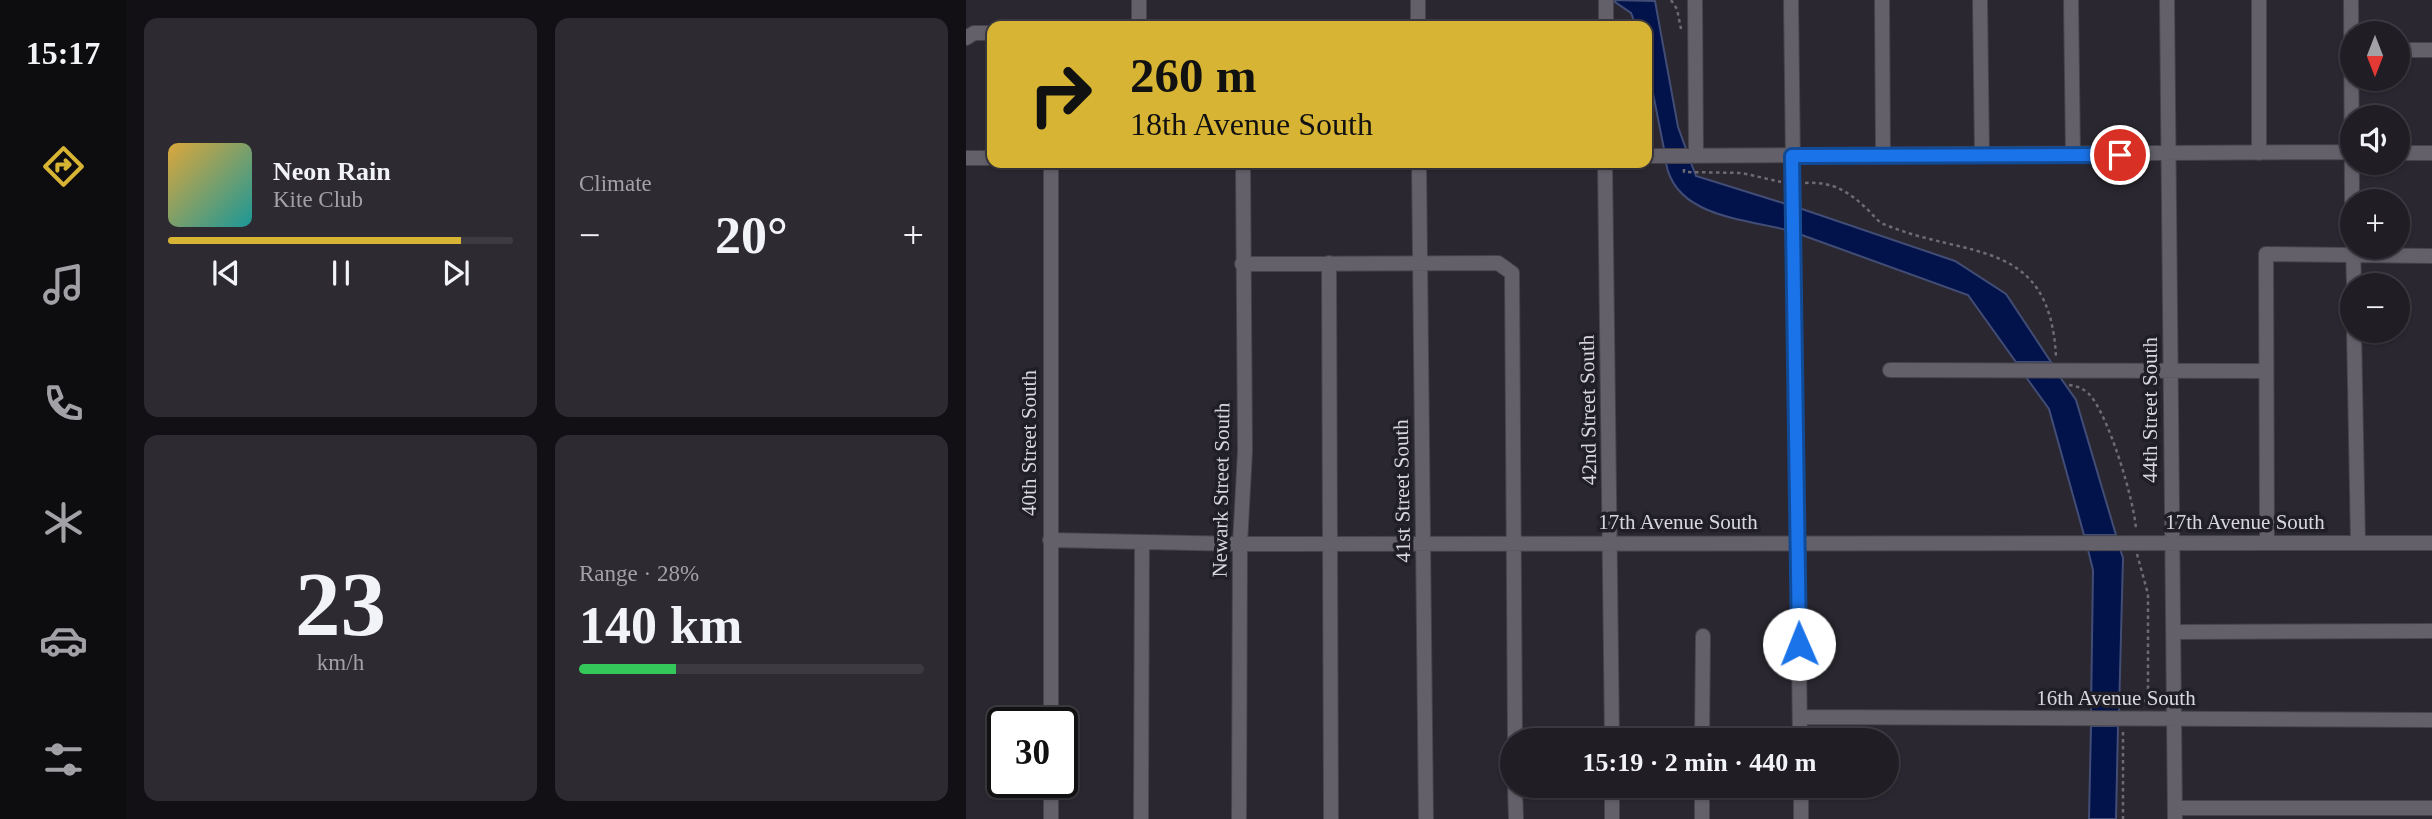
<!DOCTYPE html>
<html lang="en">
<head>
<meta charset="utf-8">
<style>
	:root { --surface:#201d24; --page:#2d2a31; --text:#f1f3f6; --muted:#a2a2a6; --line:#3d3b41; --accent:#d7b434 }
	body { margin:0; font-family:Georgia,serif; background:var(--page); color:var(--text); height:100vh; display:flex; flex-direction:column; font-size:26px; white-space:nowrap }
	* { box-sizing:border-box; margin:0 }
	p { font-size:23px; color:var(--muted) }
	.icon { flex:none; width:38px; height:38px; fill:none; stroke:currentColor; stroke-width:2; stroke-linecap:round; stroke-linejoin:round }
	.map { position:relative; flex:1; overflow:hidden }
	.sheet { display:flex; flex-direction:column; gap:18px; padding:18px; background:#121014; width:840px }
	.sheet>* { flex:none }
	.top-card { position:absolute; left:21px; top:21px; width:665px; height:147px; border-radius:14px; box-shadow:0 2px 5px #0004,0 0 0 2px var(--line); background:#d7b434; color:#111; overflow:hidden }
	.needle { width:46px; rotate:180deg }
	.tools { position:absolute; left:1374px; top:21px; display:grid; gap:14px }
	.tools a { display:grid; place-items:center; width:70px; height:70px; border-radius:50%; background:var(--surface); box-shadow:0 2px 5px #0004,0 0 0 2px var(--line); font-size:35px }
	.speed { position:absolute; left:21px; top:707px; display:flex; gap:14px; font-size:35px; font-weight:700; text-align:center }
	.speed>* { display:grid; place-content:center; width:91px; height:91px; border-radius:50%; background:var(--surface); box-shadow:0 2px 5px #0004,0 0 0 2px var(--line); line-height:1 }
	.speed .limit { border:4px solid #111; border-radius:10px; background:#fff; color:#111 }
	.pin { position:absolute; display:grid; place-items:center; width:60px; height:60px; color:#fff; margin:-30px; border:4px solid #fff; border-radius:50%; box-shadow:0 2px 7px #0007 }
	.me { position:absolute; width:77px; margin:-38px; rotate:359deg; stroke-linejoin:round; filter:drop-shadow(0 0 5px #0008) }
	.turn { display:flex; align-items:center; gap:24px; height:147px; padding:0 28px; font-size:32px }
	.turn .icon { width:91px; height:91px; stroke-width:2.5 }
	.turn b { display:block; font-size:49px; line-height:60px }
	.big { font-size:52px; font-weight:800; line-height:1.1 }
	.sheet .widget { flex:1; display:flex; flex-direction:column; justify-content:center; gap:10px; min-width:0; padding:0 24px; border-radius:14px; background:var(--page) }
	.sheet .dial { align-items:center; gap:0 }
	.dial b { font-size:91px; line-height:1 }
	.song { display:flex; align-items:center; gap:21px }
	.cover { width:84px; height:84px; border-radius:10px; background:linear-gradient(135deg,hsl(40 70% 55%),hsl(180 70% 35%)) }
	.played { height:7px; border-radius:4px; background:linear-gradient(90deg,var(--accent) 85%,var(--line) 85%) }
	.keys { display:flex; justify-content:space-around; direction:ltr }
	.heat { display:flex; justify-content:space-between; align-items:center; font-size:38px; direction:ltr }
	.charge { height:10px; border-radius:5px; background:linear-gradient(90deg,#34c759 28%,var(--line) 0) }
	.sheet .tiles { flex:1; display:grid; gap:18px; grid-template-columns:repeat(2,1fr) }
	.trip { position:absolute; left:534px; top:728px; width:399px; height:70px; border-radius:35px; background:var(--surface); box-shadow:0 2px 5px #0004,0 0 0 2px var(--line); font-weight:800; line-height:70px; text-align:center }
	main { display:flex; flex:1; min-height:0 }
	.tab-bar { display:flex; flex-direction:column; width:126px; justify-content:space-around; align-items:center; background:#0d0c0e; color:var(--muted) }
	.tab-bar .icon { width:49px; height:49px }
	.tab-bar .selected { color:var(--accent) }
	.tab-bar b { font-size:32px; color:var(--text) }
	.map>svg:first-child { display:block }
</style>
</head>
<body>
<main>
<nav class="tab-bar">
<b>15:17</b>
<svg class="icon selected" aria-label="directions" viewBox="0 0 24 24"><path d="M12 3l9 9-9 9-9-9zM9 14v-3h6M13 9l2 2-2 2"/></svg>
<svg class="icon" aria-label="music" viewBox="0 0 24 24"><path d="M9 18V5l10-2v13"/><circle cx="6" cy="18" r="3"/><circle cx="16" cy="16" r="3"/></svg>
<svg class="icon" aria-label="phone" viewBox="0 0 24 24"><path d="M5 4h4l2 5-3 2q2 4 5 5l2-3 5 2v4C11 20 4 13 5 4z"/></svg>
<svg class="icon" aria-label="climate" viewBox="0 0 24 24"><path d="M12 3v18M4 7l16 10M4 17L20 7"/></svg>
<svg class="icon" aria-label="car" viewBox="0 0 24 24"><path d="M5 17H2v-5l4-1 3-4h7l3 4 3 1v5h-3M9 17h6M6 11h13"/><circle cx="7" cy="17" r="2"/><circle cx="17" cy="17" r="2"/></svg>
<svg class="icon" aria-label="filters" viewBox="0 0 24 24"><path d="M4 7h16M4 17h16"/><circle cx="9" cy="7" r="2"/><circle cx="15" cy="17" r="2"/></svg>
</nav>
<section class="sheet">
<div class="tiles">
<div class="widget">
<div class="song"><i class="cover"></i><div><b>Neon Rain</b><p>Kite Club</p></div></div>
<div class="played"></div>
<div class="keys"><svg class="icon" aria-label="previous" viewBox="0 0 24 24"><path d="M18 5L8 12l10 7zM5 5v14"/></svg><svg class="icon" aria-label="pause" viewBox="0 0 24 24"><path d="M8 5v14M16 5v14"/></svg><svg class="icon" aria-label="next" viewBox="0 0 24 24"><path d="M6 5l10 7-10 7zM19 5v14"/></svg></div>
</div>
<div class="widget"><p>Climate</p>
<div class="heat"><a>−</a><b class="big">20°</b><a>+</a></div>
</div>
<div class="widget dial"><b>23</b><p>km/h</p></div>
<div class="widget"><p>Range · 28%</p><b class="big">140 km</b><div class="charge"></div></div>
</div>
</section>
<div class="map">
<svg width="1466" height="819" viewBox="0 0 1466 819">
	<rect width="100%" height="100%" fill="#2a2730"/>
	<path fill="#02124a" stroke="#424d76" stroke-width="2" d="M 646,0 L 689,1 L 712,127 L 720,149 L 698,149 L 681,63 L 681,26 L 670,26 L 665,13 Z
		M 700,163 L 725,163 L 730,176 L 820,204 L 821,230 C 777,219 709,216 700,163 Z
		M 833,208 L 989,261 L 1040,294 L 1085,362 L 1050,362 L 1002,295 L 833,234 Z
		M 1060,377 L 1094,377 L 1110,400 L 1150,535 L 1118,535 L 1083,409 Z
		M 1154,549 L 1157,558 L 1153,712 L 1125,712 L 1127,570 L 1122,550 Z
		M 1125,726 L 1152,726 L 1150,819 L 1123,819 Z"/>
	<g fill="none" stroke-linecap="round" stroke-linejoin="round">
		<g stroke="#46444b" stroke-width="16">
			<path id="minor" d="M 173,0 L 173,26
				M 452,0 L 452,26
				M 729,0 L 730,156
				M 825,0 L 834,740
				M 916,0 L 917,156
				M 1014,0 L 1016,155
				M 1105,0 L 1107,155
				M 1201,0 L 1209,819
				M 1293,0 L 1293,153
				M 1385,0 L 1386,201
				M 640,26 L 640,0
				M 0,38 L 8,33 L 26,33
				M 1432,50 L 1466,50
				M 1432,153 L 1466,153
				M 681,156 L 1386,152
				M 0,158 L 26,158
				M 453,163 L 460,819
				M 639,163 L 646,740
				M 1387,248 L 1388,285
				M 363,263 L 365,819
				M 276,264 L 532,263 L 546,273 L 549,740
				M 1388,331 L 1392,543
				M 924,370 L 1299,371
				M 84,540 L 274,544 L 1466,543
				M 1301,543 L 1300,254 L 1466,256
				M 1207,632 L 1466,631
				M 834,717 L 1466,720
				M 85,723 L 85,163
				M 736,740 L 737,636
				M 85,782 L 85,819
				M 549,786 L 550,819
				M 646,786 L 646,819
				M 835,786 L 835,819
				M 1209,808 L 1466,808
				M 175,819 L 176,542
				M 273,819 L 274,544 L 279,451 L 277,163
				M 736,819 L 736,786"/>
		</g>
		<path stroke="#6e6b73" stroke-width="2.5" stroke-dasharray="3.5 3.5" stroke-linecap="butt" d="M 705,0 L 711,9 L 715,29
			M 718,169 L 718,172 L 776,173 L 815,182
			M 839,183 C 867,181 884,192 904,212 C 909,217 913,223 920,225 C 1002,259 1084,237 1090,357
			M 1103,385 C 1111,386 1116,388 1122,393 C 1142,412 1169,503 1170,530
			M 1171,554 L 1182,594 L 1182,692 L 1180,700 L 1171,705
			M 1157,732 L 1157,819"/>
		<use href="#minor" stroke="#63606a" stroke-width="14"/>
	</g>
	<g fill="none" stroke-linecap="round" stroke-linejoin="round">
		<g stroke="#114b97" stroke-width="18">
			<path id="route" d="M 833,644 L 826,156 L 1154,155"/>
		</g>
		<use href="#route" stroke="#1a73e8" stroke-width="12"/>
	</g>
	<g text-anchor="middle" stroke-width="7" stroke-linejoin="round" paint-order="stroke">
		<g font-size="21" fill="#d9d7dd" stroke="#201e26">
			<text transform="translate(622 410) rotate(-91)" y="7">42nd Street South</text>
			<text transform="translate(1184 410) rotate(-90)" y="7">44th Street South</text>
			<text transform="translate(63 443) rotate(-90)" y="7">40th Street South</text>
			<text transform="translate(255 490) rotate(-89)" y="7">Newark Street South</text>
			<text transform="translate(436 491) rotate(-91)" y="7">41st Street South</text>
			<text x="712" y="529">17th Avenue South</text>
			<text x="1279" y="529">17th Avenue South</text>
			<text x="1150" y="705">16th Avenue South</text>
		</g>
	</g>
</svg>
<div class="tools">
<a><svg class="needle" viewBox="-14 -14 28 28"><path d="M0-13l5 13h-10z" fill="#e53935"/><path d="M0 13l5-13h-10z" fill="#a2a2a6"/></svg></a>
<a><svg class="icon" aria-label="sound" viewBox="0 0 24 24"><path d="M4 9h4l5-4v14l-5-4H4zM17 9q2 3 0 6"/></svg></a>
<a>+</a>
<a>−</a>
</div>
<div class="speed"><div class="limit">30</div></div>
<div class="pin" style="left:1154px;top:155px;background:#d93025"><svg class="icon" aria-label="arrive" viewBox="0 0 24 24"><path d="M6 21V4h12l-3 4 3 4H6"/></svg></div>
<svg class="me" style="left:833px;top:644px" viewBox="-20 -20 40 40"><circle r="19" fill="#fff"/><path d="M0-13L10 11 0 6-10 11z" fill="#1a73e8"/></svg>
<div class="trip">15:19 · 2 min · 440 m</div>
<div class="top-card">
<div class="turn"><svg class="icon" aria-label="right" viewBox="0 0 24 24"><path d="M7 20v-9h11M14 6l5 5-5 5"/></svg><div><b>260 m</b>18th Avenue South</div></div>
</div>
</div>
</main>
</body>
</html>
